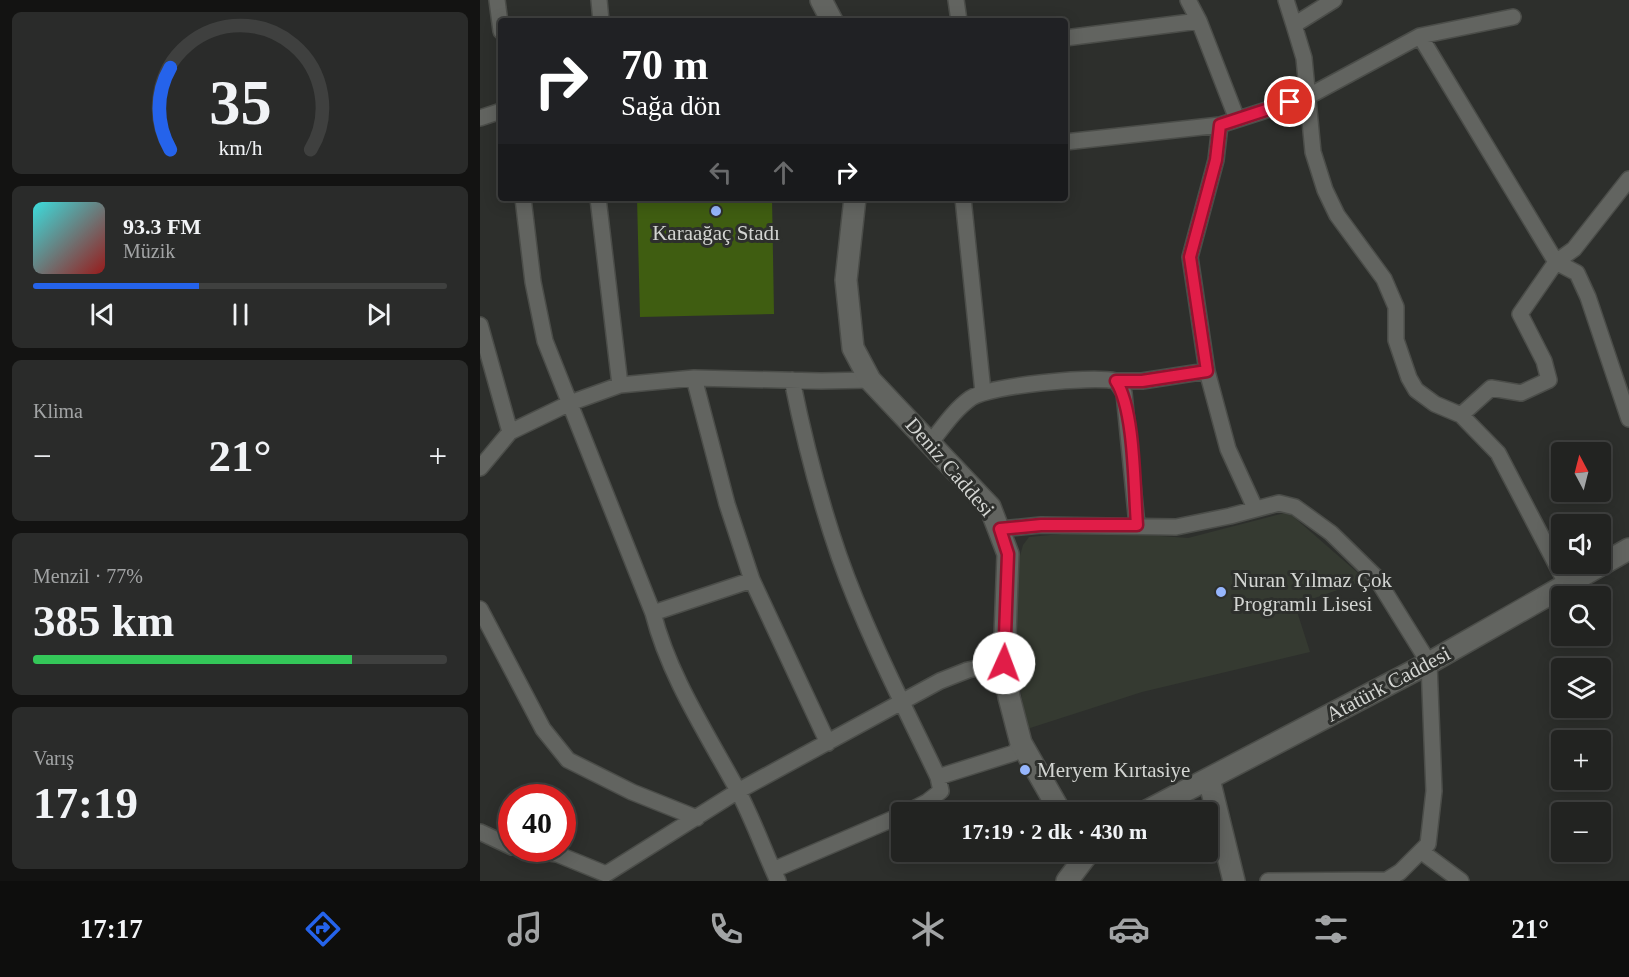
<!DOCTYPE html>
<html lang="tr">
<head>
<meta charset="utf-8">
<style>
	:root { --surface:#222321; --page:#2a2b2a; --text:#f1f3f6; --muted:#a2a4a5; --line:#3f403f; --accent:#2563eb }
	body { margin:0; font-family:"Times New Roman",serif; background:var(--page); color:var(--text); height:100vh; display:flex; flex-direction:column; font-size:22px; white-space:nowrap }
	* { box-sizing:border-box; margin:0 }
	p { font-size:20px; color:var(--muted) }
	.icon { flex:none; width:33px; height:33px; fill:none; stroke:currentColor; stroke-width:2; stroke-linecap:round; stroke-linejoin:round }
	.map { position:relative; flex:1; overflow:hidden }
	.side { display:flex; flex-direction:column; gap:12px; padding:12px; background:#131312; width:480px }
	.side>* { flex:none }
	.top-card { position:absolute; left:18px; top:18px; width:570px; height:183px; border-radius:6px; box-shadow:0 3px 15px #0003,0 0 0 2px var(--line); background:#202124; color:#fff; overflow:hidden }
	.needle { width:39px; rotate:353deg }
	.controls { position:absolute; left:1071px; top:442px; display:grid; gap:12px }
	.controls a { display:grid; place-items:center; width:60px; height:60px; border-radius:6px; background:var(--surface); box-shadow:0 3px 15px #0003,0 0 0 2px var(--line); font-size:30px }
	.speed { position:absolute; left:18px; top:784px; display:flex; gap:12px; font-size:30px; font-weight:700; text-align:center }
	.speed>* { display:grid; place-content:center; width:78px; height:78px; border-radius:50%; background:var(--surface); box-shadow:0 3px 15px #0003,0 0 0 2px var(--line); line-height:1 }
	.speed .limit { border:9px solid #d22; background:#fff; color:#111 }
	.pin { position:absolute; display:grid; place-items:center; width:51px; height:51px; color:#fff; margin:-26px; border:3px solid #fff; border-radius:50%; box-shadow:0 2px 6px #0007 }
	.me { position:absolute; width:66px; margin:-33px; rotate:2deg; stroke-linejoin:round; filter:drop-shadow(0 0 4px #0008) }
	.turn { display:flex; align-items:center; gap:21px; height:126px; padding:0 24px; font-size:27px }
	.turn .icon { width:78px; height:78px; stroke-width:2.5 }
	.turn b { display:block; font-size:42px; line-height:51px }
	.lanes { display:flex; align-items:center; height:57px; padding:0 24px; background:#0003; justify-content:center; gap:30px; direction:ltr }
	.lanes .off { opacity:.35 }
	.big { font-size:45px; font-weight:600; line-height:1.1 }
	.side .tile { flex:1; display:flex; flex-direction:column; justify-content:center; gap:9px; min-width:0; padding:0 21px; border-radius:9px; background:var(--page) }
	.side .dial { align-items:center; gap:0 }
	.dial svg { height:156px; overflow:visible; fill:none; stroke:var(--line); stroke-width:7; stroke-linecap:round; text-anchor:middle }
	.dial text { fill:var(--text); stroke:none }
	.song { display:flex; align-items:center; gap:18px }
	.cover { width:72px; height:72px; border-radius:9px; background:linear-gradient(135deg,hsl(180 70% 55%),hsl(0 70% 35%)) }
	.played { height:6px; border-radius:3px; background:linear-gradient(90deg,var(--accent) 40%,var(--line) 40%) }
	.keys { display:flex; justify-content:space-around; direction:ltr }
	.heat { display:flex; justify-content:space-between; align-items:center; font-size:33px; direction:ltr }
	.charge { height:9px; border-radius:4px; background:linear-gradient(90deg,#34c759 77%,var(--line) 0) }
	.trip { position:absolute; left:411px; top:802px; width:327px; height:60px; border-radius:6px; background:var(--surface); box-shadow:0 3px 15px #0003,0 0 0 2px var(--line); font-weight:600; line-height:60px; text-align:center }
	.tab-bar { display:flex; height:96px; justify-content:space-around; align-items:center; background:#0e0e0d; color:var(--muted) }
	.tab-bar .icon { width:42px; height:42px }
	.tab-bar .selected { color:var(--accent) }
	.tab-bar b { font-size:27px; color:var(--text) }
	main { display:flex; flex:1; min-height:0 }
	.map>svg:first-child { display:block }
</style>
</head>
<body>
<main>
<section class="side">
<div class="tile dial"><svg viewBox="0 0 100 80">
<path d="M14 69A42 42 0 1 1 86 69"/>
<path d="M14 69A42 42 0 0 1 14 27" stroke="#2563eb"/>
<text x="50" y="56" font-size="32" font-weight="700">35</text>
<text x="50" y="72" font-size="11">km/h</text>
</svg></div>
<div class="tile">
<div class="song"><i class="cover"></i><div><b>93.3 FM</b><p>Müzik</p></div></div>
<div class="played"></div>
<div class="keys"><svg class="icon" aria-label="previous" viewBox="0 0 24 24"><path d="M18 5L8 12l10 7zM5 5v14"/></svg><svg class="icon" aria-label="pause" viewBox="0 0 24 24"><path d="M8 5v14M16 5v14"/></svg><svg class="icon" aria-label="next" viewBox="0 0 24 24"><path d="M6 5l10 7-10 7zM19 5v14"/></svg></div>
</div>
<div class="tile"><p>Klima</p>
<div class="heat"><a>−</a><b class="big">21°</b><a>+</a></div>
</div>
<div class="tile"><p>Menzil · 77%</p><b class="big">385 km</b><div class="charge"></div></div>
<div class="tile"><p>Varış</p><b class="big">17:19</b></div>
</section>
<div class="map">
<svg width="1149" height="881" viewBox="0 0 1149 881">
	<rect width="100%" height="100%" fill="#2d2f2c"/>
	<path fill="#353a31" d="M 808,512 L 886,580 L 815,605 L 830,652 L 662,692 L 547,729 L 535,657 L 538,563 L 543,545 L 549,537 L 612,531 L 708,538 Z"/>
	<path fill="#3f5d11" d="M 157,198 L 292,198 L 294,314 L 160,317 Z"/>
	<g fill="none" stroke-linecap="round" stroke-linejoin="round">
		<g stroke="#4b4d49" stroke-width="18">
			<path id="street" d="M 17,0 L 21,31
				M 119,0 L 121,21
				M 476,0 L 479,21
				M 708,0 L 719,21 L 757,119
				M 806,0 L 814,25
				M 854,0 L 814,25 L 824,58 L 833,152 L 845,190 L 857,215 L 904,279 L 916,307 L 916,340 L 929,378 L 936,390 L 955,404 L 981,415 L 1018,453 L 1087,585
				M 940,36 L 1033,17
				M 585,38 L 719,21
				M 0,118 L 21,111
				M 740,125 L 736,160 L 710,257 L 727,371 L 748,449 L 775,508
				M 585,142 L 740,125 L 827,97 L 940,36 L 1076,262 L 1040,314 L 1064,361 L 1069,380 L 1041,393 L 1011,388 L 981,415
				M 1149,179 L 1094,249 L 1076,262 L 1097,273 L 1108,297 L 1149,419
				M 43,198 L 53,282 L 65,341 L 173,613 C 189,676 226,732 257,789 C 273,819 284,851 298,881
				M 118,198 L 140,385
				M 483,198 L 503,392
				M 0,325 L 30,432
				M 214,378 L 247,504 L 272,580 L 348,743
				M 312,380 C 324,439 339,498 359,556 C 385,630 424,706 458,777
				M 636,381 L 662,381 L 727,371
				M 451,442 C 463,427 475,409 491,398 C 511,385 612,376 636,381 L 644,393 L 657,525
				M 0,468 L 30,432 L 90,403 L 140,385 L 214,378 L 341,381 L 390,380
				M 520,529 L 561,525 L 696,527 L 750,516 L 799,503 L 815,507 L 851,533 L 895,576 L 949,663 L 954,791 L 948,844 L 920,872 L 907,880 L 788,881
				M 0,609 L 63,729 L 88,760 L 152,792 L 217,818
				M 173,613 L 272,580
				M 426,813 L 447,802 L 461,791 L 458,777 L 534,753 L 541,743
				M 0,832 L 32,847
				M 43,849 L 77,854 L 126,874 L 258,791 L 460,681 L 488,670 L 524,663
				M 942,852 L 981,881
				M 293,870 L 422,815"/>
		</g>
		<g stroke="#4b4d49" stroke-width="24">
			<path id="secondary" d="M 341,0 L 352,21
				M 375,198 L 366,280 L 373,348 L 390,380 L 510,507 L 528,554 L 524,663 L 529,697 L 541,743 L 581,813
				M 729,779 L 754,881
				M 663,813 L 949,663 L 1149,549
				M 587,881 L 609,852"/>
		</g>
		<use href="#street" stroke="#626460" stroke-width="15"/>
		<use href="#secondary" stroke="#626460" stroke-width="21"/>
	</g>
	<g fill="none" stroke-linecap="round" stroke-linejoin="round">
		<g stroke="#92132f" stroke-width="15">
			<path id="route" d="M 524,663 L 528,554 L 520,529 L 561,525 L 657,525 C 654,488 655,410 636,381 L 662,381 L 727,371 L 710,257 L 736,160 L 740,125 L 810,102"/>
		</g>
		<use href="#route" stroke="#e11d48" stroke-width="10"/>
	</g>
	<g fill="#96b6fd" stroke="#2d2f2c" stroke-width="2">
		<circle cx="236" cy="211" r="6"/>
		<circle cx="741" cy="592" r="6"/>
		<circle cx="545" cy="770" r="6"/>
	</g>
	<g text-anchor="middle" stroke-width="6" stroke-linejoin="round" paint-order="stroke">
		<g font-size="21" fill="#d3d5d2" stroke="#2d2f2c" text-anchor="start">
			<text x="236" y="240" text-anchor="middle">Karaağaç Stadı</text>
			<text x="753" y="587">Nuran Yılmaz Çok<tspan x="753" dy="24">Programlı Lisesi</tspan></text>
			<text x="557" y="777">Meryem Kırtasiye</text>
		</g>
		<g font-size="21" fill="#d3d5d2" stroke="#2d2f2c">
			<text transform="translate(470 467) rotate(49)" y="7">Deniz Caddesi</text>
			<text transform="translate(908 684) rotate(-28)" y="7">Atatürk Caddesi</text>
		</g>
	</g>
</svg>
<div class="controls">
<a><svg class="needle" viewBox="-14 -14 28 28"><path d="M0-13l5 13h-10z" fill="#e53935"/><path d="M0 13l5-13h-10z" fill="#a2a4a5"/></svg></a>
<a><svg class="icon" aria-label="sound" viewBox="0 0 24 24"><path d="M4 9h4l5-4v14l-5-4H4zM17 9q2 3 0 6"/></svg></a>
<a><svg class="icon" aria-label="search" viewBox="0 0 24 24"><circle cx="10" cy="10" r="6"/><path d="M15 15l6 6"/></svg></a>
<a><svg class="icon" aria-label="layers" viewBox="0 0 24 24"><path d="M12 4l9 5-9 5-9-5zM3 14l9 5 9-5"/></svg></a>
<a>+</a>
<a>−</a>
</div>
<div class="speed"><div class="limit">40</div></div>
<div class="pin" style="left:810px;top:102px;background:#d93025"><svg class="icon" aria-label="arrive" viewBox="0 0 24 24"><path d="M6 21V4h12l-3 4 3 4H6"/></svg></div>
<svg class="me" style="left:524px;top:663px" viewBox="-20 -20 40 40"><circle r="19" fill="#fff"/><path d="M0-13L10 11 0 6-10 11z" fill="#e11d48"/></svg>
<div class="trip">17:19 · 2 dk · 430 m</div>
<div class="top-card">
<div class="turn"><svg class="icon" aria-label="right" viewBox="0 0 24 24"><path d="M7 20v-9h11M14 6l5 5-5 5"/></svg><div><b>70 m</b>Sağa dön</div></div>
<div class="lanes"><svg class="icon off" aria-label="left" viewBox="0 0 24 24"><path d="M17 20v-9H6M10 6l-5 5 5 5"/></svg><svg class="icon off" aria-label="ahead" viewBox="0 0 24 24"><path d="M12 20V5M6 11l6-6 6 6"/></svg><svg class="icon" aria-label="right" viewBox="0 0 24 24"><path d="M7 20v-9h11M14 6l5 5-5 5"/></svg></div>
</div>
</div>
</main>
<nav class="tab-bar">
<b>17:17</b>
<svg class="icon selected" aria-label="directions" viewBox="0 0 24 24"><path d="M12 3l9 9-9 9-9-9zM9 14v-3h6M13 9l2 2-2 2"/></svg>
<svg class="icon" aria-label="music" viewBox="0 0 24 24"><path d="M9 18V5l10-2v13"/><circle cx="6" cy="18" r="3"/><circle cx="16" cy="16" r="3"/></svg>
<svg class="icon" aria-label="phone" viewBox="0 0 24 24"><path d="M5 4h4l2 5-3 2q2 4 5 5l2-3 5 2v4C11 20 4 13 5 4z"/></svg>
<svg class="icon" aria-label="climate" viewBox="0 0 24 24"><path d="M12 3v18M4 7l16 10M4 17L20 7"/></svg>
<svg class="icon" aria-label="car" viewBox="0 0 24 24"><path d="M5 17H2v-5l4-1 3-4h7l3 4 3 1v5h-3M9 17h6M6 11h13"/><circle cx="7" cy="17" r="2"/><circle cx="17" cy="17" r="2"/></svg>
<svg class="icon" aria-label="filters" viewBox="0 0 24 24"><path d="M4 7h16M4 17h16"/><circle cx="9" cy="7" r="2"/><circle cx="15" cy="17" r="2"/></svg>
<b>21°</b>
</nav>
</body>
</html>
